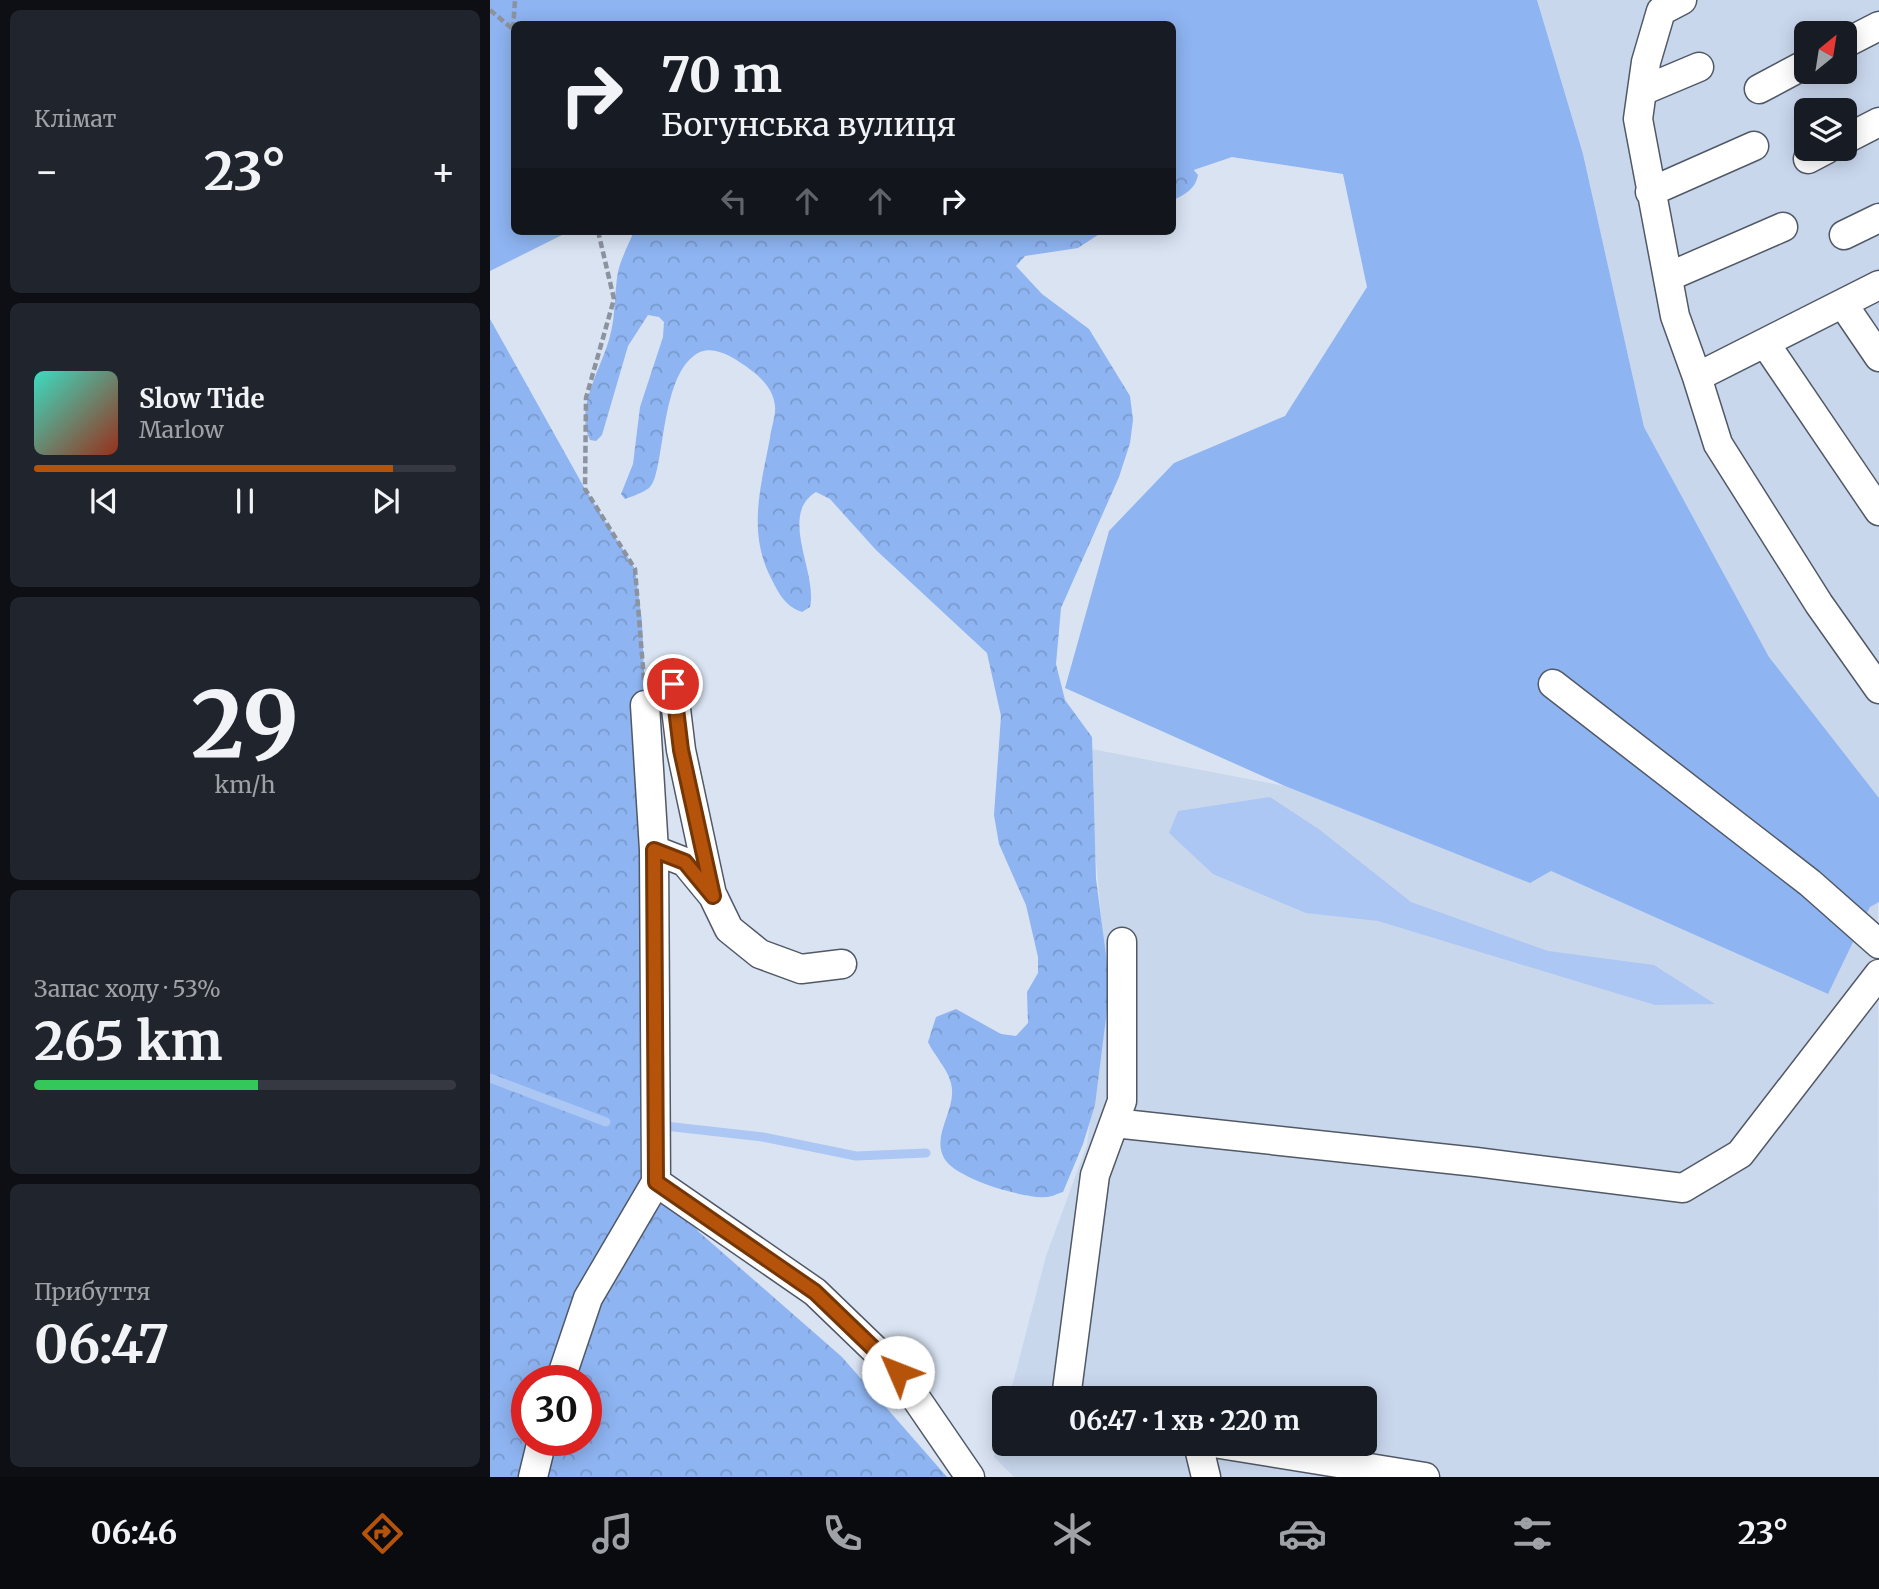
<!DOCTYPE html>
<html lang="uk">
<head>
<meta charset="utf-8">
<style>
	:root { --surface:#171b24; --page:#20242c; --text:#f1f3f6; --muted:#9ea1a6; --line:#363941; --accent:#b45309 }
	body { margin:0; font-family:Merriweather,serif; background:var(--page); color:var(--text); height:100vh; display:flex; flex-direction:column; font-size:26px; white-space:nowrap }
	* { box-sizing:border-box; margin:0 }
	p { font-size:23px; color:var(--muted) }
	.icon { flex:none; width:38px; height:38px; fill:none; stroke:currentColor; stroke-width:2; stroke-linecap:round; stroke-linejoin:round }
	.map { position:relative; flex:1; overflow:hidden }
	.details { display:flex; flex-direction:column; gap:10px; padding:10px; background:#0d0f14; width:490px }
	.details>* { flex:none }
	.top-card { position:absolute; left:21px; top:21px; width:665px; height:214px; border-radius:10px; box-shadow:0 4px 18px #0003; background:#171b24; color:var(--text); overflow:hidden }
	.needle { width:46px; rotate:30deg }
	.tools { position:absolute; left:1304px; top:21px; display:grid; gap:14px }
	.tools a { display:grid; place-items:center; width:63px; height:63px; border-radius:10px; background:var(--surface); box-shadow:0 4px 18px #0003; font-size:35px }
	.speed { position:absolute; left:21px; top:1365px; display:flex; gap:14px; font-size:35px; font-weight:700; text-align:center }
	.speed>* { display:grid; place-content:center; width:91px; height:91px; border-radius:50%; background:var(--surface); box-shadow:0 4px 18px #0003; line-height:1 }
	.speed .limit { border:10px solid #d22; background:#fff; color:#111 }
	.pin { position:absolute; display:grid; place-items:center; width:60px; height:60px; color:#fff; margin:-30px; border:4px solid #fff; border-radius:50%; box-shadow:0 2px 7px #0007 }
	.me { position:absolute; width:77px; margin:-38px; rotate:314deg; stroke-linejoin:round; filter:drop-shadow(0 0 5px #0008) }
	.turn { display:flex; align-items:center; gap:24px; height:147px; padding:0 35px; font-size:32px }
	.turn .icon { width:91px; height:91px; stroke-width:2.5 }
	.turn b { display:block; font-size:49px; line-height:60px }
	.lanes { display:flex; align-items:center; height:66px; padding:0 35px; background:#0003; justify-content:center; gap:35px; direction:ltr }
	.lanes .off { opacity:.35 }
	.big { font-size:52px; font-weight:700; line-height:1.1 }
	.details .tile { flex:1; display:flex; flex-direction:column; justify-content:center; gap:10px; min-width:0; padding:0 24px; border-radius:10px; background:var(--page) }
	.details .dial { align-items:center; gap:0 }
	.dial b { font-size:91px; line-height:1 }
	.song { display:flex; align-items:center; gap:21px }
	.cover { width:84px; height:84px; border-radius:10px; background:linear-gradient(135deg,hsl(170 70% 55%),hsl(10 70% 35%)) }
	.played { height:7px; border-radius:4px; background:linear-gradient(90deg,var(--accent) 85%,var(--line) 85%) }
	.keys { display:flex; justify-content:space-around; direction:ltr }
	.heat { display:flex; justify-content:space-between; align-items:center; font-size:38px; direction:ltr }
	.charge { height:10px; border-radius:5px; background:linear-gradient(90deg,#34c759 53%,var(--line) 0) }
	.trip { position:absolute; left:502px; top:1386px; width:385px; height:70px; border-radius:10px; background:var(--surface); box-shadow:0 4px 18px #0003; font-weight:700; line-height:70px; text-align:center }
	.tab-bar { display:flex; height:112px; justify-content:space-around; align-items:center; background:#090b0e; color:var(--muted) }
	.tab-bar .icon { width:49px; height:49px }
	.tab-bar .active { color:var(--accent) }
	.tab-bar b { font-size:32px; color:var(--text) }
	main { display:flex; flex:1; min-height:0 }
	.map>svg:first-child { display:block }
</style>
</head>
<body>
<main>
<section class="details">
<div class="tile"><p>Клімат</p>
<div class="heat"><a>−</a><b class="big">23°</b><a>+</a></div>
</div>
<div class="tile">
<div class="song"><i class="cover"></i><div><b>Slow Tide</b><p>Marlow</p></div></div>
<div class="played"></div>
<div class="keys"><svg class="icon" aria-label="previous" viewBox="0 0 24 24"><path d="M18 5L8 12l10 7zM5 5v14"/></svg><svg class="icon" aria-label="pause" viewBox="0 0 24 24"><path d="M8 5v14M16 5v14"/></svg><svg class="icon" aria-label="next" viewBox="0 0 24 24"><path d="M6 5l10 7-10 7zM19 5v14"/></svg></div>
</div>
<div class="tile dial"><b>29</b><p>km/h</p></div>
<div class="tile"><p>Запас ходу · 53%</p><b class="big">265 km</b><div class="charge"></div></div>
<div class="tile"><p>Прибуття</p><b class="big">06:47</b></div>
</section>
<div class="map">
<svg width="1389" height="1477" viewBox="0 0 1389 1477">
	<defs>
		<pattern id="forest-crowns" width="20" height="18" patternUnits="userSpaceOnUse" patternTransform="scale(1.75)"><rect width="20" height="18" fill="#8eb4f1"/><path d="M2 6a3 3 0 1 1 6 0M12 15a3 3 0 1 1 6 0" fill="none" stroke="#799ace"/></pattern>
	</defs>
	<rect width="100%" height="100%" fill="#d9e3f2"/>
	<path fill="#c9d7ed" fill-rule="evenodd" d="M 1047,0 L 1389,0 L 1389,798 L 1279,657 L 1154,427 L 1093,154 ZM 1316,33 L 1354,33 L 1354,72 L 1316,72 ZM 1316,110 L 1354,110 L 1354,149 L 1316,149 Z
		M 596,748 L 795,786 L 1040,883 L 1061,871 L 1338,994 L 1380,907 L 1388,901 L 1389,1477 L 524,1477 L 504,1457 L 514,1417 L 514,1444 L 875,1444 L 875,1398 L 519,1398 L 556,1256 L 597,1145 L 617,982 Z"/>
	<path fill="#8eb4f1" d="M 0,0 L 1047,0 L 1093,154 L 1154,427 L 1279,657 L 1389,798 L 1389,902 L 1380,907 L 1338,994 L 1061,871 L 1040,883 L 795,786 L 575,688 L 619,531 L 684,463 L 795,416 L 877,287 L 853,174 L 742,157 L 683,177 L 682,24 L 24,24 L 24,231 L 80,231 L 0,271 Z
		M 422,231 L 522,231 L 447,255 Z"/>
	<path fill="url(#forest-crowns)" fill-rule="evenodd" d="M 690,165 L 702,168 L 708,175 C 706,188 695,195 683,200 L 683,167 Z
		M 144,231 L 435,231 L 455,239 L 489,231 L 614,231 L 588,248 L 535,256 L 526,266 L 552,294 L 599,329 L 640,396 L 643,420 L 640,443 L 629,477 L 571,608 L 566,664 L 575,700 L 602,737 L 606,879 L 620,986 L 605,1105 L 593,1144 L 573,1192 C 568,1193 562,1197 557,1197 C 535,1199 465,1179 454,1158 C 442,1135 464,1113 462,1089 C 461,1072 445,1057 438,1042 L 446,1017 L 466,1009 L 511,1034 L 526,1036 L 538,1023 L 537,992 L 548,973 L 548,957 L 536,905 L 509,844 L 504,815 L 511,716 L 497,653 L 386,550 L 340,499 L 326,492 C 288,515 328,573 320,607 L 312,612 C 295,606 289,594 281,578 C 257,532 271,486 280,438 C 281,428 286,416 285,406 C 283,384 262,370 245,359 C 235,353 221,347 210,352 C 168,372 176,475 159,488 C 154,492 141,497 135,499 L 131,494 L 143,464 L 150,407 L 173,337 L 174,322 L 169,317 L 158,315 L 138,346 L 112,435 L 106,441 L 100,440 C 84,408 112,368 120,336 C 126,315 124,293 128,272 C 131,258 139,244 144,231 Z
		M 0,319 L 95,489 L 145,569 L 152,621 L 155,705 L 166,1182 L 209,1232 L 352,1357 L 457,1477 L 0,1477 ZM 37,1381 L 96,1381 L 96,1440 L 37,1440 Z"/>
	<path fill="#acc7f3" d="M 780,797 L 830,830 L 921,902 L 1058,951 L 1164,965 L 1225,1004 L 1165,1005 L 888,921 L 816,913 L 723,874 L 679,833 L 688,811 Z"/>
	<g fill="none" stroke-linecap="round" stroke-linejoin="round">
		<path stroke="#acc7f3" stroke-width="9" d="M 0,1078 L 116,1122
			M 175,1126 L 273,1137 L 366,1156 L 436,1153"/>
		<g stroke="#515966" stroke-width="31">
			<path id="minor" d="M 1192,0 L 1171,11 L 1156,62 L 1148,119 L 1185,316 L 1207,377 L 1389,285
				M 1354,44 L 1389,26
				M 1269,89 L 1316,64
				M 1152,91 L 1209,67
				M 1354,140 L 1389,122
				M 1318,159 L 1337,149
				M 1160,192 L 1264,146
				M 1354,235 L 1389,218
				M 1178,277 L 1293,227
				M 1353,304 L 1389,357
				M 1275,343 L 1389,511
				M 1207,377 L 1228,444 L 1329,604 L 1389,689
				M 183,684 L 191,750 L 221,890
				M 1063,684 L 1320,883 L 1389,944
				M 155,705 L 164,850 L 166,1182 L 325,1292 L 408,1372 L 480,1477
				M 164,850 L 195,862 L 223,896 L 239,929 L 270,954 L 311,969 L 352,964
				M 624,1123 L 986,1162 L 1193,1188 L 1250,1154 L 1389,974
				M 70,1381 L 98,1298 L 166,1182
				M 576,1398 L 605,1175 L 632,1101 L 632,942
				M 708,1444 L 716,1477
				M 730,1444 L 935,1477
				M 43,1477 L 52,1440"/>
		</g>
		<path stroke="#8c939f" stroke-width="4.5" stroke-dasharray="7 3.5" stroke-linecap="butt" d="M 0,10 L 24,30
			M 23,29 L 25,0
			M 108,231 L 124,299 L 96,398 L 95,489 L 145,569 L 154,680"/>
		<use href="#minor" stroke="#fff" stroke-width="28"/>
	</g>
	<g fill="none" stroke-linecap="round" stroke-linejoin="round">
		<g stroke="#753606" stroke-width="18">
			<path id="route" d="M 183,684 L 191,750 L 223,896 L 195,862 L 164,850 L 166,1182 L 325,1292 L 408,1372"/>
		</g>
		<use href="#route" stroke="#b45309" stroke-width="12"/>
	</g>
</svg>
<div class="tools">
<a><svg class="needle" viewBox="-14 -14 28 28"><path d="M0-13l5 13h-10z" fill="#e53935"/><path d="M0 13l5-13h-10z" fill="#9ea1a6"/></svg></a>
<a><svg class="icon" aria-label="layers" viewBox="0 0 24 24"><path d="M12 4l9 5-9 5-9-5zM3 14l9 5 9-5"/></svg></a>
</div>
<div class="speed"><div class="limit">30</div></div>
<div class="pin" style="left:183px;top:684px;background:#d93025"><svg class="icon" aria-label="arrive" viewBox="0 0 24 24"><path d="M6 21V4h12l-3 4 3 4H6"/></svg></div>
<svg class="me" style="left:408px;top:1372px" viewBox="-20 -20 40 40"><circle r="19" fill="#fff"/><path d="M0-13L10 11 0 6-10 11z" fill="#b45309"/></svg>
<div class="trip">06:47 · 1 хв · 220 m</div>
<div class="top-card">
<div class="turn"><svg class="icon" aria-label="right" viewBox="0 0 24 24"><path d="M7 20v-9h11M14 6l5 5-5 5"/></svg><div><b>70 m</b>Богунська вулиця</div></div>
<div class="lanes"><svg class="icon off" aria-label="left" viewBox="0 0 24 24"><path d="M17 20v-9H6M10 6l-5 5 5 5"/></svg><svg class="icon off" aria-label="ahead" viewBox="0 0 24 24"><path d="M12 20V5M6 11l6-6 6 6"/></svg><svg class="icon off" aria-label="ahead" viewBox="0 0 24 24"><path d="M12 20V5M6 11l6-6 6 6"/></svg><svg class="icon" aria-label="right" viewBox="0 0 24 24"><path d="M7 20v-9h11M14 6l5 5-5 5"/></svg></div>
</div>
</div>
</main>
<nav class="tab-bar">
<b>06:46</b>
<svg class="icon active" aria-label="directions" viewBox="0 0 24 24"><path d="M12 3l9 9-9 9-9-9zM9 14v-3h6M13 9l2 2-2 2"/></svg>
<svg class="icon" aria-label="music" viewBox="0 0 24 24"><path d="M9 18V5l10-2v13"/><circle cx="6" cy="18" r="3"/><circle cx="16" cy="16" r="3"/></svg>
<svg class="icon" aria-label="phone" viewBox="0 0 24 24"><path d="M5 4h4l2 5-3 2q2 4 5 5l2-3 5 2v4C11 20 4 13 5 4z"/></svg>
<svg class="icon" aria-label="climate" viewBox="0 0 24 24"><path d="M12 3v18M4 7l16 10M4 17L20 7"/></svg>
<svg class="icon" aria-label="car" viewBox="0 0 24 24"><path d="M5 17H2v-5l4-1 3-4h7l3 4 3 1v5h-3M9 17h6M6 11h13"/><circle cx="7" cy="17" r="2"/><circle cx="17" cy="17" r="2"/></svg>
<svg class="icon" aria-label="filters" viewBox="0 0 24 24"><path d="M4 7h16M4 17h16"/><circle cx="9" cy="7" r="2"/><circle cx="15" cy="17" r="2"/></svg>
<b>23°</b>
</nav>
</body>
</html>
